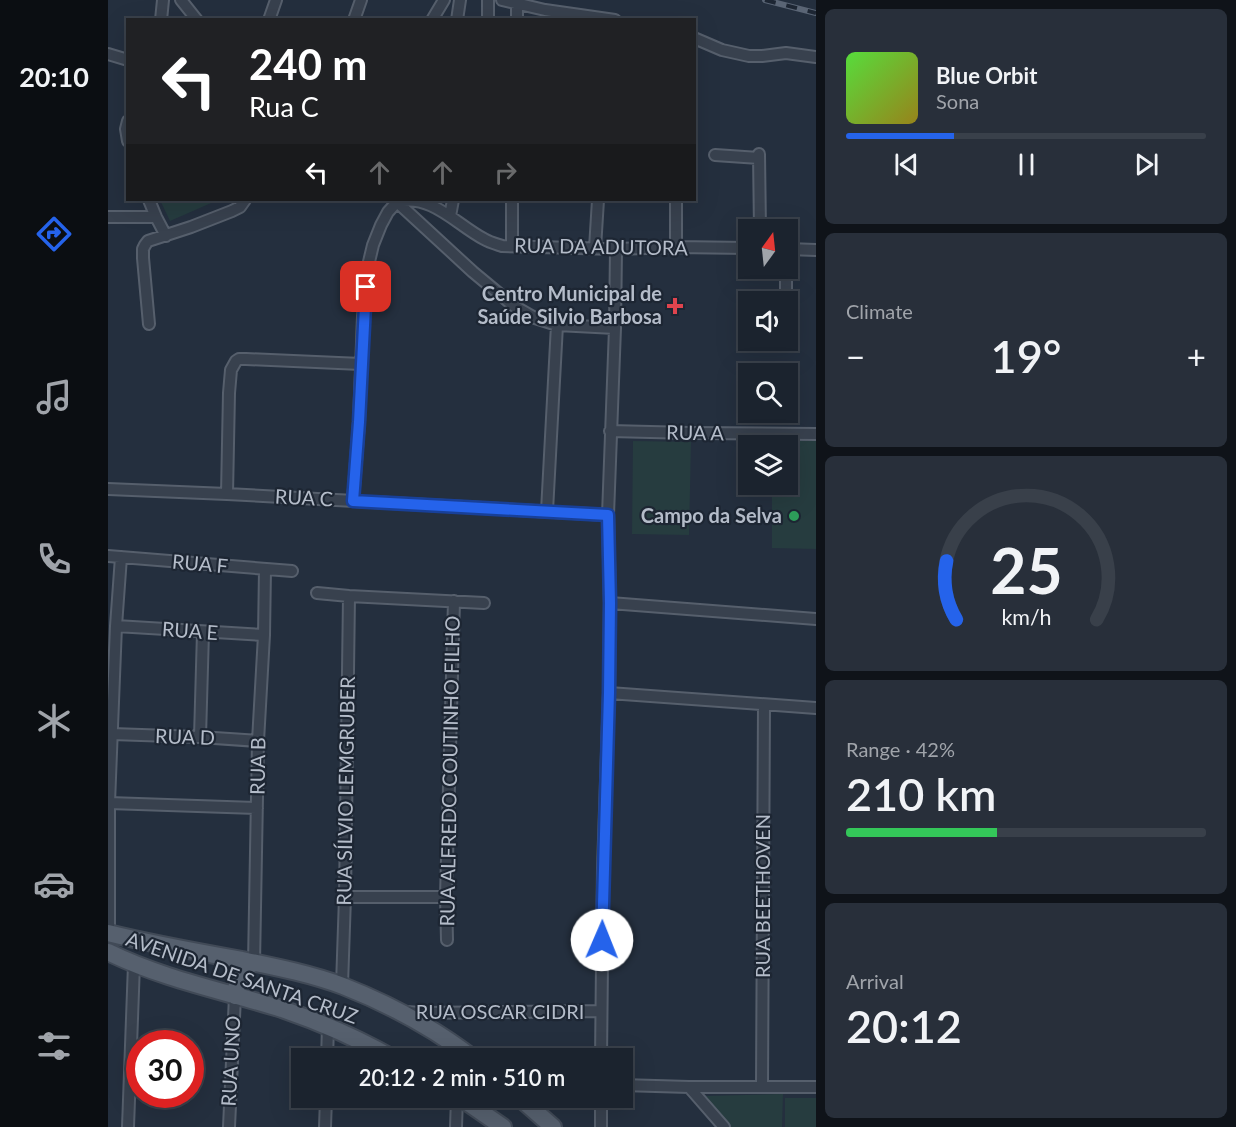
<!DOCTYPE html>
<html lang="en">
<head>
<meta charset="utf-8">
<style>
	:root { --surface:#1b232e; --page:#282f3a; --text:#f1f3f6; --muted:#a0a4aa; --line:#39404a; --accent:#2563eb }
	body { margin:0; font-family:Lato,sans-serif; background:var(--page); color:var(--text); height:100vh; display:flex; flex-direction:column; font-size:22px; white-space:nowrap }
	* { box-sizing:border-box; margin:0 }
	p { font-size:20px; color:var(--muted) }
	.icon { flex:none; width:33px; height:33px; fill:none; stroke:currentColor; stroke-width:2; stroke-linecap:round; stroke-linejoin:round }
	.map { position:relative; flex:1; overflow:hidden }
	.panel { display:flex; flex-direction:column; gap:9px; padding:9px; background:#0f1319; width:420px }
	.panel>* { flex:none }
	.guide { position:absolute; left:18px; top:18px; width:570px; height:183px; border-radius:0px; box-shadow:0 6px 24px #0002,0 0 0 2px var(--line); background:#202124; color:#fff; overflow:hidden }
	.needle { width:39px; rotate:15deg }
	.buttons { position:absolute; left:630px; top:219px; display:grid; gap:12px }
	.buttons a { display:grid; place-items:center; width:60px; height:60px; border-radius:0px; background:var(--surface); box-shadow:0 6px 24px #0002,0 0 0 2px var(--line); font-size:30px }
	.speed { position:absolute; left:18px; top:1030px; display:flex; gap:12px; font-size:30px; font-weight:700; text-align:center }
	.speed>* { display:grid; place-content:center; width:78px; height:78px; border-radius:50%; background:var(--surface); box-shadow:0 6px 24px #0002,0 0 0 2px var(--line); line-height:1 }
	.speed .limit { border:9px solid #d22; background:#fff; color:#111 }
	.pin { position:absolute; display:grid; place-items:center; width:51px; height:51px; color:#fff; margin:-26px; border-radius:12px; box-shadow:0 3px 9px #0006 }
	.me { position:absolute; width:66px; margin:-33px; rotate:1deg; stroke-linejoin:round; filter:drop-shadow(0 0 4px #0008) }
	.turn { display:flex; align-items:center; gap:21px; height:126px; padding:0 24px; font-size:27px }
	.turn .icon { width:78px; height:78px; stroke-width:2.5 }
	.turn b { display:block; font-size:42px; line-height:51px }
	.lanes { display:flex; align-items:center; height:57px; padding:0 24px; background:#0003; justify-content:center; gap:30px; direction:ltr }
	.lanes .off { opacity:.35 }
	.big { font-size:45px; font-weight:600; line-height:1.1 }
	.panel .card { flex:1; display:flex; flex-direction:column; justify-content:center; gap:9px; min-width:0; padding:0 21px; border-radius:9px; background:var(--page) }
	.panel .dial { align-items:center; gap:0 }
	.dial svg { height:156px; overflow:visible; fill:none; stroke:var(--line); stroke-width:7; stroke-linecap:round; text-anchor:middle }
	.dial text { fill:var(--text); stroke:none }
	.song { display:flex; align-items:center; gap:18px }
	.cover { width:72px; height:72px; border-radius:9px; background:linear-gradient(135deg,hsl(110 70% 55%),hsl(50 70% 35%)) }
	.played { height:6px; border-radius:3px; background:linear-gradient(90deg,var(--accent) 30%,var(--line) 30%) }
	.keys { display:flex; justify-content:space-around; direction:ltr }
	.heat { display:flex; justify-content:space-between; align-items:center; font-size:33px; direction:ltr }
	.charge { height:9px; border-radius:4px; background:linear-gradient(90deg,#34c759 42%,var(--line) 0) }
	.trip { position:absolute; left:183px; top:1048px; width:342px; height:60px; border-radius:0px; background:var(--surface); box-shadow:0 6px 24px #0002,0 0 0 2px var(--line); font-weight:600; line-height:60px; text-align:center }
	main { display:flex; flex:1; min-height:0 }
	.tab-bar { display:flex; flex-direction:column; width:108px; justify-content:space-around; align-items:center; background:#0b0e12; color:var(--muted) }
	.tab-bar .icon { width:42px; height:42px }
	.tab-bar .selected { color:var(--accent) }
	.tab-bar b { font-size:27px; color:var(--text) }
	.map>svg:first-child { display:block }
</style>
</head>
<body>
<main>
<nav class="tab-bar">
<b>20:10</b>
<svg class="icon selected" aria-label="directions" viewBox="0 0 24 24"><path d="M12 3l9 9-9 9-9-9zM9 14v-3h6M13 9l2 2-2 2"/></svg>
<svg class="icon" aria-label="music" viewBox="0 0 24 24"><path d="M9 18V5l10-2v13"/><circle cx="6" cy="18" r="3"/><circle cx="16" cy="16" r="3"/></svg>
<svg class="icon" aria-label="phone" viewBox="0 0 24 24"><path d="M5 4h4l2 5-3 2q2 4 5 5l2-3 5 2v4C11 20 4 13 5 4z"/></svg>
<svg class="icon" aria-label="climate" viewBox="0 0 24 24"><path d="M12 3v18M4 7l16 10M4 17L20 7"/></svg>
<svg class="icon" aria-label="car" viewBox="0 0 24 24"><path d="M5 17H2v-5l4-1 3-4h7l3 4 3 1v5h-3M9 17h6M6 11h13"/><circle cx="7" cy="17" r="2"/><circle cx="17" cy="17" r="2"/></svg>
<svg class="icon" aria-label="filters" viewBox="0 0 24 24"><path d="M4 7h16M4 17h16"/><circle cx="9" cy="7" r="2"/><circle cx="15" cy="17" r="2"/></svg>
</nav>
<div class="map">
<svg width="708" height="1127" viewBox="0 0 708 1127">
	<rect width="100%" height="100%" fill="#242f3e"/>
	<path fill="#263c3f" d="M 52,200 L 110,200 L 62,221 Z
		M 525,441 L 583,442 L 581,535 L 524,534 Z
		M 665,441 L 708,441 L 708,549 L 664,548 L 664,485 L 680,484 L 680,446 L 665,445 Z
		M 675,1094 L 674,1127 L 619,1127 L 604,1110 L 598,1096 Z
		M 677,1098 L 708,1098 L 708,1127 L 677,1127 Z"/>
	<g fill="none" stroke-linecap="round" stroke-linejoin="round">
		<g stroke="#565f6c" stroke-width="14">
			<path id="street" d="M 73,0 L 89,20
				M 394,0 L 437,10 L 507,20
				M 53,20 L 55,0
				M 161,20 L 168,0
				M 246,20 L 253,0
				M 324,20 L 336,0
				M 349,20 L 352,0
				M 380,20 L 380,0
				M 409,20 L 409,4
				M 586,38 L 614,50 L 641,56 L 654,56 L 678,53 L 708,57
				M 0,54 L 20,60
				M 20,121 L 18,129 L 20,141
				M 651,154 L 652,230
				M 607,155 L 651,158
				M 41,200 L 48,217 L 58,236
				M 285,200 L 289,202 C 323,193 349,225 376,239 C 381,242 388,244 394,246 L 508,249 L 568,247 L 640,248
				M 568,200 L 568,247
				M 342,216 L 345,200
				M 0,217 L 48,217
				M 404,246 L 404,200
				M 487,248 L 490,200
				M 680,249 L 708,250
				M 678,302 L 678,268
				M 41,324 L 35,258 L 35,249 L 37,245 L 40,241 L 83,227 L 124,211 L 132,207 L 137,200
				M 639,339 L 640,340
				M 654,340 L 658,340
				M 502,431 L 583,433 L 708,434
				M 0,489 L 119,494 L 500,515
				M 119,494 L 121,393 L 123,370 L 128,361 L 131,359 L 138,359 L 253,364
				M 245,501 L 251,422 L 255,316 L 260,266 L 265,245 L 273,225 L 280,212 L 289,202 L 365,272 L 406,306 L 427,318 L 449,325 L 507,328
				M 439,511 L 449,325
				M 0,556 L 184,571
				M 209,593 L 241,596 L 376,603
				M 502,603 L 708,619
				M 8,626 L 156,635
				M 501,693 L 708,708
				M 4,734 L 92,737 L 150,741
				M 92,737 L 95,632
				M 1,803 L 149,808
				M 237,897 L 338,897
				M 1,934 L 1,803 L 8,626 L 13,557
				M 339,940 L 338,897 L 346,601
				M 146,963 L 150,741 L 156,635 L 157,569
				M 234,985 L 237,897 L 241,596
				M 299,1012 L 313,1013 L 493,1011
				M 219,1059 L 220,1026
				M 493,1059 L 495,868 L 501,693 L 502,603 L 500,515 L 507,328 L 508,249
				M 514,1085 L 581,1087 L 708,1087
				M 654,1086 L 656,705
				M 581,1087 L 616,1127
				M 493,1098 L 493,1127
				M 20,1127 L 26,964
				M 121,1127 L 127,996
				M 217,1127 L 218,1098
				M 348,1127 L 349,1098"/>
		</g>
		<g stroke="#414a57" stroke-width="20">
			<path id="primary" d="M 0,933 C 44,944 89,952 134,960 C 168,967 203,974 235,986 C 281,1004 327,1029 366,1059
				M 0,952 C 55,979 116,991 174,1009 C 212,1022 251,1039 286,1059
				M 127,996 C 129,981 131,969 146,963
				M 353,1098 L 395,1127
				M 412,1098 L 445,1127"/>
		</g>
		<use href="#street" stroke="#38414e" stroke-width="10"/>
		<use href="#primary" stroke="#56606e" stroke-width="16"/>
		<g stroke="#5a6575" stroke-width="6">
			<path id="rail" d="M 657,0 L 708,13"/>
		</g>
		<use href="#rail" stroke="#1d2633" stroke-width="4" stroke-dasharray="11" stroke-linecap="butt"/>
	</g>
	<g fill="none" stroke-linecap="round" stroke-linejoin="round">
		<g stroke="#184099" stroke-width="15">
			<path id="route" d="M 258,287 L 251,422 L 245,501 L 500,515 L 502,603 L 501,693 L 494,940"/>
		</g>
		<use href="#route" stroke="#2563eb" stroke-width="10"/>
	</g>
	<path fill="#e0444e" stroke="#1d2633" stroke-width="2" d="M564 297h6v6h6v6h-6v6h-6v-6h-6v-6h6z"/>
	<circle fill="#2e9e5b" stroke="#1d2633" stroke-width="2" cx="686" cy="516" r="6"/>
	<g text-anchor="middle" stroke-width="4.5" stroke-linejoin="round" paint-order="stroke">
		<g font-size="20" fill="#b4bcc9" stroke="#1d2633">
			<text transform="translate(493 247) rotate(1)" y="7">RUA DA ADUTORA</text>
			<text transform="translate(587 433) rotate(1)" y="7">RUA A</text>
			<text transform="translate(196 498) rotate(3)" y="7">RUA C</text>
			<text transform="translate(92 564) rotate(5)" y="7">RUA F</text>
			<text transform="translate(82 631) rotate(4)" y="7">RUA E</text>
			<text transform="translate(77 737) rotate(2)" y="7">RUA D</text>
			<text transform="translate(150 766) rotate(-89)" y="7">RUA B</text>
			<text transform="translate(342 771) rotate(-89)" y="7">RUA ALFREDO COUTINHO FILHO</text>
			<text transform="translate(238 791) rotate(-89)" y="7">RUA SÍLVIO LEMGRUBER</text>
			<text transform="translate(655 896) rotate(-90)" y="7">RUA BEETHOVEN</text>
			<text transform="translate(134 978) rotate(19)" y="7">AVENIDA DE SANTA CRUZ</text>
			<text x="392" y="1019">RUA OSCAR CIDRI</text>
			<text transform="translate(123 1061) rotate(-87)" y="7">RUA UNO</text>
		</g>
		<g font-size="20" font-weight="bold" fill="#b4bcc9" stroke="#1d2633" text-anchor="end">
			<text x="554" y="301">Centro Municipal de<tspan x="554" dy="23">Saúde Silvio Barbosa</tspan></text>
			<text x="674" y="523">Campo da Selva</text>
		</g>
	</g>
</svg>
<div class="buttons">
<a><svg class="needle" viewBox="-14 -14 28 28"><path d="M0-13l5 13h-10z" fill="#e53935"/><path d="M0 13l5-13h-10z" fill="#a0a4aa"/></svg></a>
<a><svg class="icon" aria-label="sound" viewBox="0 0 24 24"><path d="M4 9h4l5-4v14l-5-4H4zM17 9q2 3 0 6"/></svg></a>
<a><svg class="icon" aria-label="search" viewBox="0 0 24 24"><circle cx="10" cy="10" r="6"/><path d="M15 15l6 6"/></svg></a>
<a><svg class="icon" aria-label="layers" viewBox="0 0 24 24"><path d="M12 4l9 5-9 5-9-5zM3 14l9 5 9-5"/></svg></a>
</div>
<div class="speed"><div class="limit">30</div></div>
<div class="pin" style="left:258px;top:287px;background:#d93025"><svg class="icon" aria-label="arrive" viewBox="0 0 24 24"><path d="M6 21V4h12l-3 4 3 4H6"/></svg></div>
<svg class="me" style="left:494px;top:940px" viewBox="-20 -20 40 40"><circle r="19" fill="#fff"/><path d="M0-13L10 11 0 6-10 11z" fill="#2563eb"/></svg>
<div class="trip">20:12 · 2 min · 510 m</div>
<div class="guide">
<div class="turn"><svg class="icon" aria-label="left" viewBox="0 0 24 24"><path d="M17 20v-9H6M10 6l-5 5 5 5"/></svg><div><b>240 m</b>Rua C</div></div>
<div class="lanes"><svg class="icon" aria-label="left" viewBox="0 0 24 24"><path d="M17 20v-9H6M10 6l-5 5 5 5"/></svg><svg class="icon off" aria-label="ahead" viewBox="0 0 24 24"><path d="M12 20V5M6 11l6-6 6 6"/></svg><svg class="icon off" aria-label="ahead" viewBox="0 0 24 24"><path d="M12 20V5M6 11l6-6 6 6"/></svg><svg class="icon off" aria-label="right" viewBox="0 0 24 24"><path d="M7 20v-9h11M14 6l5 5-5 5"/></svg></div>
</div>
</div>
<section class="panel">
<div class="card">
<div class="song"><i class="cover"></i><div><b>Blue Orbit</b><p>Sona</p></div></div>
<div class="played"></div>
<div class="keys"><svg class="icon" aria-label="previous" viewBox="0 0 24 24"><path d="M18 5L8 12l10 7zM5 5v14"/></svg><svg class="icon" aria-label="pause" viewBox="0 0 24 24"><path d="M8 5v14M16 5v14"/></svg><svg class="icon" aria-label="next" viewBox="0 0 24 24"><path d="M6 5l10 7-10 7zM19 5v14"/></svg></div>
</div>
<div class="card"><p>Climate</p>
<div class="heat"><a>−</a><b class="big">19°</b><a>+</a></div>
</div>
<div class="card dial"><svg viewBox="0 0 100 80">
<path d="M14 69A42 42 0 1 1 86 69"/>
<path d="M14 69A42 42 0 0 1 9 39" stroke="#2563eb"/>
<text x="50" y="56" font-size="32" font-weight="700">25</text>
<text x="50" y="72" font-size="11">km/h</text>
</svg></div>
<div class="card"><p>Range · 42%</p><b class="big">210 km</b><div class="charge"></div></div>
<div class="card"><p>Arrival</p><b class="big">20:12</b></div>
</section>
</main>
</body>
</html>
